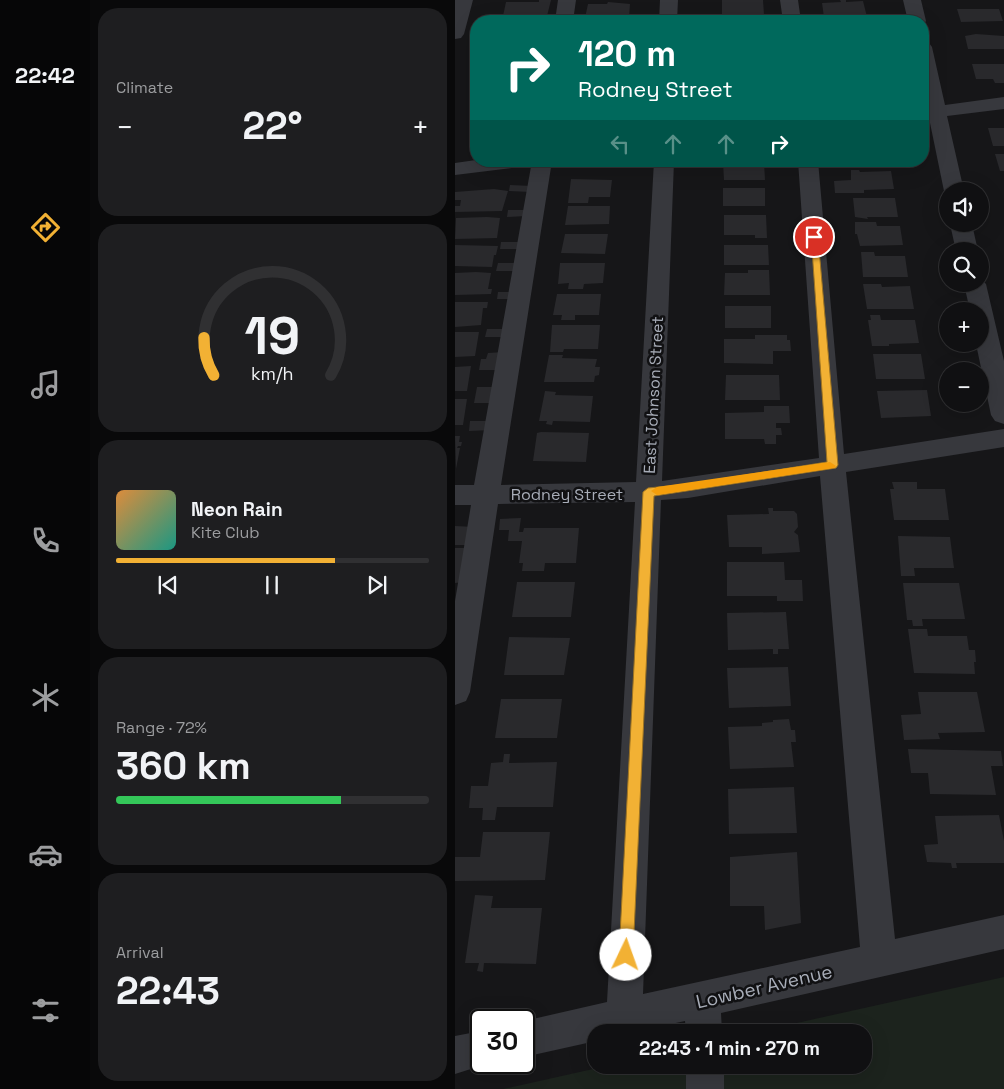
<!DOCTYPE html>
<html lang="en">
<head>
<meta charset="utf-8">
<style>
	:root { --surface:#101012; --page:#1e1e20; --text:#f1f3f6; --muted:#9c9d9f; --line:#303032; --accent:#f2b134 }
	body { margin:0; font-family:"Space Grotesk",sans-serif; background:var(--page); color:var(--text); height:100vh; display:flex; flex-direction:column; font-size:19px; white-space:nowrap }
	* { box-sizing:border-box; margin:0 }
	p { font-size:16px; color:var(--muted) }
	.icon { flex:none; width:28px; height:28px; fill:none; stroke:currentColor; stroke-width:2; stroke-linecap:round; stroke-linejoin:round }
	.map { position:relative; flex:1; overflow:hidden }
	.sheet { display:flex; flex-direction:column; gap:8px; padding:8px; background:#09090a; width:365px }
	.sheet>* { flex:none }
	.hud { position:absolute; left:15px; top:15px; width:459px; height:152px; border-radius:20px; box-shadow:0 5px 20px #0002,0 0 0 1px var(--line); background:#00695c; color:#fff; overflow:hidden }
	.fabs { position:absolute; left:484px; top:182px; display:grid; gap:10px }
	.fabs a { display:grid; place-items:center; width:50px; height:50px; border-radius:50%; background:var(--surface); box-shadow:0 5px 20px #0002,0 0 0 1px var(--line); font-size:25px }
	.speed { position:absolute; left:15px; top:1009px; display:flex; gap:10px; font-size:25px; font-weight:700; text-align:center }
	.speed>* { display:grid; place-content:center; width:65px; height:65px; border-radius:50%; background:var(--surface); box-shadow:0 5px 20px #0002,0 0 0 1px var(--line); line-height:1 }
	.speed .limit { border:2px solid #111; border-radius:8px; background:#fff; color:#111 }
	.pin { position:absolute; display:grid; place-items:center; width:42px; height:42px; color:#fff; margin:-21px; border:2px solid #fff; border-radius:50%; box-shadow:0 1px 5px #0007 }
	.me { position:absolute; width:55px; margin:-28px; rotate:3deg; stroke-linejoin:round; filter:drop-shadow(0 0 4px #0008) }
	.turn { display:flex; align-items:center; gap:18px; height:105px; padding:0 25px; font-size:22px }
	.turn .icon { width:65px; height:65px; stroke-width:2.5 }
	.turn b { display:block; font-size:35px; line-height:42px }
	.lanes { display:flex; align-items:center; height:48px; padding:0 25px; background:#0003; justify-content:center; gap:25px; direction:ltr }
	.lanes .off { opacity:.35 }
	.big { font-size:38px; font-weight:600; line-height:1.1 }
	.sheet .widget { flex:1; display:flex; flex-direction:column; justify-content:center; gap:8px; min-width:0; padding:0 18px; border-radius:20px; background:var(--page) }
	.sheet .dial { align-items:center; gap:0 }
	.dial svg { height:130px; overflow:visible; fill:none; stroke:var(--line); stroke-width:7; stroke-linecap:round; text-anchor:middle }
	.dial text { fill:var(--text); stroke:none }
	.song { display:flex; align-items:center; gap:15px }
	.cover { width:60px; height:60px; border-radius:8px; background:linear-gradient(135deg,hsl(30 70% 55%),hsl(170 70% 35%)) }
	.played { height:5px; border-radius:2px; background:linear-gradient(90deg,var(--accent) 70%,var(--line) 70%) }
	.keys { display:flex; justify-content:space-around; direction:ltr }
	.heat { display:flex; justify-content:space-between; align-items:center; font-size:28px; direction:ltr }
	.charge { height:8px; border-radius:4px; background:linear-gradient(90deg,#34c759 72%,var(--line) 0) }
	.trip { position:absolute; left:132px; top:1024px; width:285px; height:50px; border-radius:20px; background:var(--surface); box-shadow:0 5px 20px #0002,0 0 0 1px var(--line); font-weight:600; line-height:50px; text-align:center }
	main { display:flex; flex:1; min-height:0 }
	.menu { display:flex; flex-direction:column; width:90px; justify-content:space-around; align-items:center; background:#060607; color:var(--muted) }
	.menu .icon { width:35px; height:35px }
	.menu .active { color:var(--accent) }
	.menu b { font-size:22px; color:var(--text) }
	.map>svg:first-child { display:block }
</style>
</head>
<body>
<main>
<nav class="menu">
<b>22:42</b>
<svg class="icon active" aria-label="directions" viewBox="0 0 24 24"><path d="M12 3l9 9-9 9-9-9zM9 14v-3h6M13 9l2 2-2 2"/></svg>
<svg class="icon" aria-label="music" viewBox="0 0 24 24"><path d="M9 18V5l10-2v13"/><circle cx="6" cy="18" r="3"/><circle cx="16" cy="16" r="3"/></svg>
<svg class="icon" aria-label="phone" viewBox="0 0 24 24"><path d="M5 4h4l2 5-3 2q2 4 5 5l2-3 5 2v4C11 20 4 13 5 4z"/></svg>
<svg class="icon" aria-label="climate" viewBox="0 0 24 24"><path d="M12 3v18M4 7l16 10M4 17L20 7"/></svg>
<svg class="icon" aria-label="car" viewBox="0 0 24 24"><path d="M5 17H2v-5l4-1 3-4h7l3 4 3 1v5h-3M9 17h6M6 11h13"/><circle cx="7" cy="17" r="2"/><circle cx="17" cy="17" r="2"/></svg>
<svg class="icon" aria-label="filters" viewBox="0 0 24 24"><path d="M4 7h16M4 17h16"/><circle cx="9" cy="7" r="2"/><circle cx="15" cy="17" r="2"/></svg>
</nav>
<section class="sheet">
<div class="widget"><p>Climate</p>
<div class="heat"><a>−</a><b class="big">22°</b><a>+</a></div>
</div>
<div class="widget dial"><svg viewBox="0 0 100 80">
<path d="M14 69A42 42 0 1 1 86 69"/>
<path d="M14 69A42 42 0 0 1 8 46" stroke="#f2b134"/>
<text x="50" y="56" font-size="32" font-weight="700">19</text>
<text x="50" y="72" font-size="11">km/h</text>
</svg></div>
<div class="widget">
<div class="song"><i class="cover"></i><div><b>Neon Rain</b><p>Kite Club</p></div></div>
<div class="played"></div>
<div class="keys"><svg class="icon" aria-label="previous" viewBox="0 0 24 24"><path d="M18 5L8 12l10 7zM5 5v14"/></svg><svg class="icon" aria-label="pause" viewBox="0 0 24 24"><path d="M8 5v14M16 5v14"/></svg><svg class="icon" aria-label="next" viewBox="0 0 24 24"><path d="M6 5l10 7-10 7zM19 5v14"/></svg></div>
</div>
<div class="widget"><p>Range · 72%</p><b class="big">360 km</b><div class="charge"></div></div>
<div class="widget"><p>Arrival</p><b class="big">22:43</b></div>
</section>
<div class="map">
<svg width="549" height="1089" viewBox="0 0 549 1089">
	<rect width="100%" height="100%" fill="#161618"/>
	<path fill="#1c231d" d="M 549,977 L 549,1089 L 48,1089 L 156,1065 L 409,1065 L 409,1032 L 301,1032 Z"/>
	<path fill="#29292c" d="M 84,0 L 96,0 L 92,16 L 48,16 L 51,2 L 84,2 Z
		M 267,0 L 308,0 L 309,15 L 267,16 Z
		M 385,0 L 391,0 L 391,2 L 408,1 L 412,17 L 369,17 L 367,3 L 386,2 Z
		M 153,2 L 175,4 L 174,18 L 130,18 L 133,4 L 152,4 Z
		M 502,9 L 544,9 L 548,21 L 506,22 Z
		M 521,34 L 549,36 L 549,49 L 513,49 L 510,36 Z
		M 517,64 L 549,64 L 549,83 L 540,83 L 538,79 L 521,79 Z
		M 533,128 L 549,128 L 549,146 L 538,146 Z
		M 540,154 L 549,154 L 549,171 L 545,171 Z
		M 393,161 L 434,161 L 435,164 L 405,164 L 405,166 L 398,166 Z
		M 268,162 L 309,162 L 310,180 L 269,180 Z
		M 396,170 L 404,170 L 405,172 L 436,171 L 439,189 L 409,190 L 409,193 L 380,193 L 379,181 L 396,180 Z
		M 116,179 L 157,180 L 155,197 L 134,197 L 133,203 L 113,203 Z
		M 55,185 L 77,186 L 76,192 L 54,191 Z
		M 268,188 L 310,188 L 310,206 L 268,206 Z
		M 39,189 L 53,191 L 47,211 L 0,212 L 0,206 L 5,206 L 6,200 L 0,200 L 0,192 Z
		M 398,198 L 440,198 L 443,217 L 412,217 L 413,219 L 400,217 Z
		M 113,206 L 155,206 L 154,224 L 110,225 Z
		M 53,210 L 72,210 L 71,216 L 52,217 Z
		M 269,215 L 311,215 L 312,238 L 300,238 L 300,235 L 269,235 Z
		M 32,217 L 45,218 L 42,238 L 0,239 L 1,218 Z
		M 400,222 L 421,222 L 422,226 L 445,226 L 448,245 L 405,246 L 402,234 L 400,234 Z
		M 110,234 L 153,234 L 150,254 L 106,253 Z
		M 46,242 L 66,242 L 65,249 L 45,249 Z
		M 0,245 L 43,246 L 41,255 L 39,255 L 37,267 L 0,266 Z
		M 269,245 L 313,245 L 314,265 L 269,265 Z
		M 406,252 L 419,252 L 420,256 L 450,256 L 453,277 L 408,277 Z
		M 43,263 L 63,263 L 61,271 L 41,271 Z
		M 105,263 L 150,263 L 148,283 L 129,284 L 128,289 L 113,289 L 114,283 L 103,284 Z
		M 293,270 L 314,270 L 315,295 L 269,295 L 270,273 L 293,273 Z
		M 21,272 L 36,273 L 33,289 L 37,289 L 36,294 L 0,295 L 0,273 Z
		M 408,284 L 426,284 L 427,287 L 455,286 L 459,309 L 412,309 Z
		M 43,292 L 58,292 L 58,299 L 42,299 Z
		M 102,294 L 146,294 L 144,315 L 120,315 L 120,320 L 106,320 L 107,315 L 98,315 Z
		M 0,302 L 33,302 L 32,308 L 28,308 L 26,325 L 0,327 Z
		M 270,306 L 316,306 L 316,328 L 270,328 Z
		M 415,315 L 425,315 L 426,320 L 460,320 L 464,343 L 434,344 L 434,346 L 417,346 L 413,320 L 416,320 Z
		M 97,325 L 145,325 L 143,349 L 109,349 L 108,352 L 95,352 Z
		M 32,329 L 52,329 L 49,337 L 30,337 Z
		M 0,332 L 24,332 L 20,356 L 0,357 Z
		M 300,335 L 332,335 L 332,340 L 335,340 L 336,351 L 318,351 L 318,364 L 269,363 L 269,339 L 300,339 Z
		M 49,352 L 46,370 L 24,370 L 26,359 L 31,359 L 33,353 Z
		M 418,354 L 466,354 L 470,379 L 421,379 Z
		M 94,355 L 108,355 L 107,358 L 142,359 L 140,367 L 145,367 L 144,375 L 140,376 L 139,382 L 89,382 Z
		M 16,366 L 12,391 L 0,391 L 0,367 Z
		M 271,375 L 324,375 L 325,400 L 270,400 Z
		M 22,387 L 43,387 L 41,403 L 19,403 Z
		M 472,390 L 476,416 L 426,418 L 422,391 Z
		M 90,391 L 101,392 L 100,395 L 138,396 L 135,422 L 98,421 L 97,425 L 91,424 L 92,421 L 84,421 Z
		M 0,399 L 12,399 L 8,425 L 0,425 Z
		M 309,406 L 334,406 L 335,423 L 321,423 L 321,428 L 326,428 L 327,435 L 321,435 L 321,444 L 310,444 L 309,439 L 270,439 L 270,413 L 309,412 Z
		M 15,421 L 37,421 L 36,430 L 14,431 Z
		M 86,432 L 134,433 L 131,462 L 78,461 L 82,433 Z
		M 0,436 L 5,436 L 4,442 L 7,442 L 6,446 L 3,446 L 2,448 L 5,448 L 1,469 Z
		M 437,482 L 462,482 L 462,489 L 490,489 L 494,520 L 439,520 L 435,489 L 439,489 Z
		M 313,508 L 318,508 L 318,511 L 339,511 L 342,514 L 343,527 L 339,532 L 343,535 L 345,552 L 307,554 L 307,547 L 274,547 L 272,515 L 314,514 Z
		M 66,518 L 64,532 L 68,532 L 69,528 L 124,528 L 121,563 L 90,563 L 89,571 L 67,571 L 68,563 L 64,563 L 67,541 L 53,541 L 54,530 L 44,530 L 45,519 Z
		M 0,526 L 20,527 L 16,545 L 0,545 Z
		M 443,536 L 495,537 L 499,568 L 459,568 L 460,576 L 446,576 Z
		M 0,548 L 15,548 L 9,582 L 0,583 Z
		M 272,562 L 329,562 L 330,580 L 347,580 L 348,601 L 322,601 L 322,596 L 272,596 Z
		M 62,582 L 120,582 L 116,617 L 57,617 Z
		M 448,583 L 504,583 L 510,619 L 467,619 L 468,626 L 458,626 L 457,620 L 452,620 Z
		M 331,612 L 334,649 L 323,649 L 323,654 L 318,654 L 318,649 L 273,650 L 272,613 Z
		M 453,629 L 472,629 L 473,636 L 512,636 L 514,650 L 520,650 L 521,662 L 519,662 L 520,674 L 459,673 Z
		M 54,637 L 115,638 L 109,675 L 49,675 Z
		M 333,667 L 336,706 L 274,708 L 272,668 Z
		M 463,692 L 522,692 L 530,732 L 483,733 L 485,739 L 449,740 L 446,715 L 466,714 Z
		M 46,699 L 107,699 L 102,738 L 40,738 Z
		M 334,719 L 336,730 L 340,730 L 341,742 L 336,742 L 339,767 L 275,769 L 273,727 L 307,726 L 307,723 L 318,722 L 318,720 Z
		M 453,749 L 546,751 L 548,766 L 536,766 L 541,795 L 475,794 L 473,773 L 456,773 Z
		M 49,754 L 55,754 L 54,763 L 102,762 L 98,807 L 42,807 L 40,820 L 27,820 L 28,808 L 14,808 L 16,786 L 33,786 L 36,763 L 48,762 Z
		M 339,787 L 342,833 L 274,834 L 273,789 Z
		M 544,815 L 549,841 L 549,863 L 501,863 L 502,868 L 497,868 L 496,863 L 472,862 L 469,845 L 483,844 L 480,816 Z
		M 28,832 L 95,832 L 90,880 L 0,881 L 0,857 L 25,857 Z
		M 342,852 L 346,923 L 310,930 L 309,906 L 275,906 L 275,857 Z
		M 20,895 L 38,896 L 36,908 L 87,908 L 81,964 L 29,963 L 28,972 L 22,971 L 24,963 L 10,963 Z"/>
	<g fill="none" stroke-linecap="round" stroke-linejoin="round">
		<path fill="#37383d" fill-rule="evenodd" d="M 0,0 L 18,0 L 9,34 L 6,38 L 0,39 Z
			M 103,0 L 121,0 L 118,21 L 100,21 Z
			M 205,0 L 223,0 L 222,21 L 204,21 Z
			M 325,0 L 343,0 L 346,21 L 328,21 Z
			M 448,0 L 466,0 L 471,21 L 468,25 L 468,21 L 453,21 Z
			M 468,42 L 474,43 L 477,47 L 490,105 L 549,97 L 549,109 L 492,116 L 509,191 L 492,191 L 492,196 L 489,191 L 474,118 L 468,119 L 468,107 L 471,107 L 468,88 Z
			M 21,160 L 21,161 L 74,161 L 71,165 L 64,167 L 0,175 L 0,163 Z
			M 77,161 L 97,161 L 46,485 L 181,482 L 199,161 L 219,161 L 207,481 L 364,458 L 343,161 L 363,161 L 389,454 L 549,429 L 549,447 L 391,472 L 440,939 L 549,915 L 549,949 L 266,1013 L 267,1032 L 231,1032 L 230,1021 L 179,1032 L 141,1032 L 141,1041 L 69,1057 L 69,1021 L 152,1002 L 180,502 L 43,504 L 15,692 L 11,701 L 0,705 L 0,601 L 16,505 L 0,505 L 0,485 L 19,485 ZM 365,476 L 405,947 L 188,994 L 206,500 L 233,498 Z
			M 495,224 L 517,224 L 523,251 L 501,251 Z
			M 525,278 L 531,284 L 549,361 L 549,424 L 540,421 L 536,415 L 521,344 L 525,344 L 525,311 L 515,311 L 509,284 L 525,284 Z
			M 26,1031 L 26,1062 L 38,1062 L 0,1074 L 0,1036 Z
			M 231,1065 L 269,1065 L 269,1089 L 231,1089 Z"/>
	</g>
	<path fill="#f2b134" stroke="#9d7322" d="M 356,235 L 359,235 L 363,237 L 383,465 L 381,468 L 199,496 L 178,955 L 176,960 L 171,962 L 166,960 L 164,955 L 188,492 L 193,488 L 233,484 L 372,462 Z"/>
	<path fill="#f59e0b" d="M 375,462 L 381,466 L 379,468 L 202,495 L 196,491 L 202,487 Z"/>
	<g text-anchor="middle" stroke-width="5" stroke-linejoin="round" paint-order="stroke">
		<g font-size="16" fill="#a8adb8" stroke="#111113">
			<text transform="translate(198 395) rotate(-87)" y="6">East Johnson Street</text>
			<text x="112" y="500">Rodney Street</text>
		</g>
		<g font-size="19" fill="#a8adb8" stroke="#111113">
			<text transform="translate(309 986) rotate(-13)" y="7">Lowber Avenue</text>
		</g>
	</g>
</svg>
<div class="fabs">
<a><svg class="icon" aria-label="sound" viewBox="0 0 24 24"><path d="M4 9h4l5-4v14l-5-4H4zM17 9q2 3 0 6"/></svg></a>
<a><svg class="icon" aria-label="search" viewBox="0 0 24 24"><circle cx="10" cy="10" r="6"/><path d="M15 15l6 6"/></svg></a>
<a>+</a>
<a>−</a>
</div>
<div class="speed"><div class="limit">30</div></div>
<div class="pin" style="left:359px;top:237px;background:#d93025"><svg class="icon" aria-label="arrive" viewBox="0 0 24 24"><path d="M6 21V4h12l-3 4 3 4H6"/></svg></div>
<svg class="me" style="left:171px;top:955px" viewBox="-20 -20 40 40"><circle r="19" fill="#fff"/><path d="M0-13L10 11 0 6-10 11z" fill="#f2b134"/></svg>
<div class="trip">22:43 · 1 min · 270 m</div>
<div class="hud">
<div class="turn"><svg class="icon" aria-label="right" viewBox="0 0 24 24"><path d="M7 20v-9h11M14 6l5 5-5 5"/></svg><div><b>120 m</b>Rodney Street</div></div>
<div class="lanes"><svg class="icon off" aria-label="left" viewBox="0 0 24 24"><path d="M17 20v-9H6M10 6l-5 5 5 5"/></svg><svg class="icon off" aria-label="ahead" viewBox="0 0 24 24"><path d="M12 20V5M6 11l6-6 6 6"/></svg><svg class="icon off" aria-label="ahead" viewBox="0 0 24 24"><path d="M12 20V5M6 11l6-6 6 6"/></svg><svg class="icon" aria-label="right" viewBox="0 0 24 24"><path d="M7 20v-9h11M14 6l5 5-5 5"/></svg></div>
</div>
</div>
</main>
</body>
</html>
